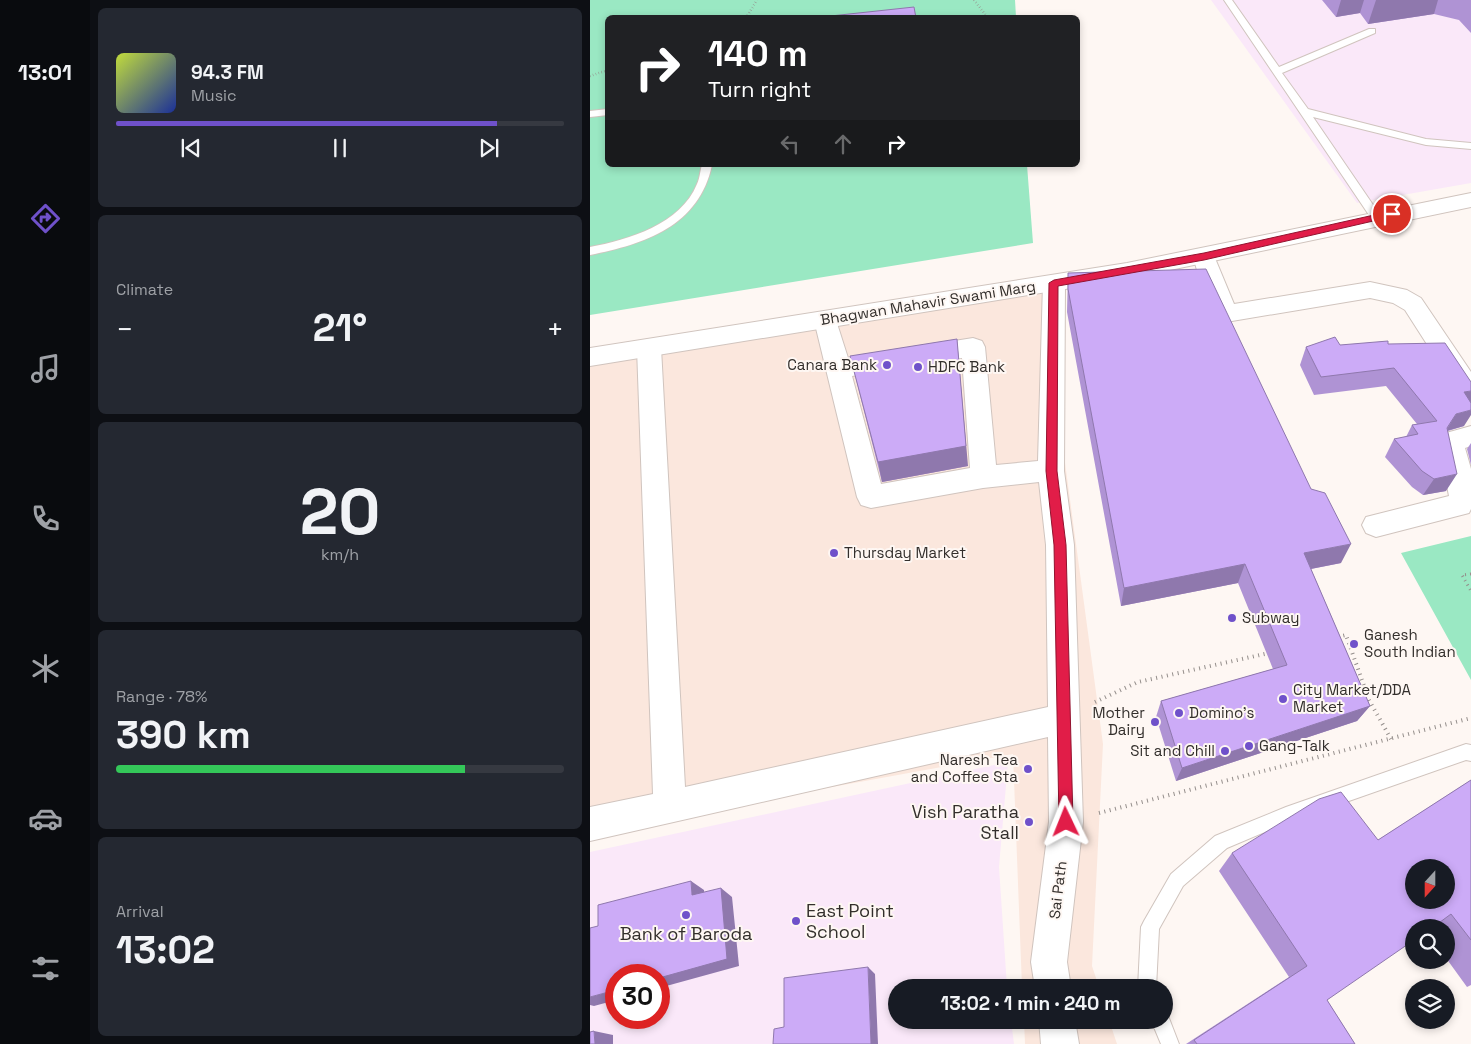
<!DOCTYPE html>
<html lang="en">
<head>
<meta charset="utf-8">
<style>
	:root { --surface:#171b24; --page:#242831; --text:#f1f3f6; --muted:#9ea1a6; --line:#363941; --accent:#6f51ca }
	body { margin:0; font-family:"Space Grotesk",sans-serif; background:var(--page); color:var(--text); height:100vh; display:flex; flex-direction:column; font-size:19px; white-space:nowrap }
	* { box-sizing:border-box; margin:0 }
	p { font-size:16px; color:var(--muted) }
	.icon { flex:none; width:28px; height:28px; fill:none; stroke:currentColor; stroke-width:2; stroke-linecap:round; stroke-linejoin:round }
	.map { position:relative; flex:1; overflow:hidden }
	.drawer { display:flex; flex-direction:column; gap:8px; padding:8px; background:#0d0f14; width:500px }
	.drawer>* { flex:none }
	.top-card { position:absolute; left:15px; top:15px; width:475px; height:152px; border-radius:8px; box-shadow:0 2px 8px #0003; background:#202124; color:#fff; overflow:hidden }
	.needle { width:32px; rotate:201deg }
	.buttons { position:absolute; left:815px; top:859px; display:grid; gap:10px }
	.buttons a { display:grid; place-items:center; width:50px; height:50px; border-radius:50%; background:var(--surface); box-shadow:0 2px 8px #0003; font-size:25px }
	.speed { position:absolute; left:15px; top:964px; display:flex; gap:10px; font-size:25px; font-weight:700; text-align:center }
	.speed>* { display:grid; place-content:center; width:65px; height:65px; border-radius:50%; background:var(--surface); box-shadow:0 2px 8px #0003; line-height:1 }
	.speed .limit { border:8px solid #d22; background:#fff; color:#111 }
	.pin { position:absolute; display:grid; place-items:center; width:42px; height:42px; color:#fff; margin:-21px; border:2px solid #fff; border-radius:50%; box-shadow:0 1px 5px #0007 }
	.me { position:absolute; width:55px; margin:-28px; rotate:358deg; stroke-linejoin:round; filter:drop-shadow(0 0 4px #0008) }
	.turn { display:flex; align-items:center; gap:18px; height:105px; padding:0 20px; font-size:22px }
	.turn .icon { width:65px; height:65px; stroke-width:2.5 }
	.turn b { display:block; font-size:35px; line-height:42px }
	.lanes { display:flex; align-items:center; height:48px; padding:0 20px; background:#0003; justify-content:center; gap:25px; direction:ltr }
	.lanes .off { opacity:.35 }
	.big { font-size:38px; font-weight:700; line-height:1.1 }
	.drawer .widget { flex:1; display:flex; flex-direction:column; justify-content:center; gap:8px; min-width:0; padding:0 18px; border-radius:8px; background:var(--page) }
	.drawer .dial { align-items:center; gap:0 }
	.dial b { font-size:65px; line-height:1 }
	.song { display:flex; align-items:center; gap:15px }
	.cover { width:60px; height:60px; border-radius:8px; background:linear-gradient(135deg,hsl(70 70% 55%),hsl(230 70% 35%)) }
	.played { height:5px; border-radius:2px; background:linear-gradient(90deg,var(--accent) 85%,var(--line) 85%) }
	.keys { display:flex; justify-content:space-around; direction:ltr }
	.heat { display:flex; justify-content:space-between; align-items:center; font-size:28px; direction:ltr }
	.charge { height:8px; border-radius:4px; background:linear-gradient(90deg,#34c759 78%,var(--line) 0) }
	.trip { position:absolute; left:298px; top:979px; width:285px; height:50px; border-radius:25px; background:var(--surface); box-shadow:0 2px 8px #0003; font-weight:700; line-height:50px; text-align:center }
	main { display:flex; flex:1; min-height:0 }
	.tabs { display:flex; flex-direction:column; width:90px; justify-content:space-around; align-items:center; background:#090b0e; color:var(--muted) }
	.tabs .icon { width:35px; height:35px }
	.tabs .on { color:var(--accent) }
	.tabs b { font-size:22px; color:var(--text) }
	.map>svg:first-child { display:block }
</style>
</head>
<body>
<main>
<nav class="tabs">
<b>13:01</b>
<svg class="icon on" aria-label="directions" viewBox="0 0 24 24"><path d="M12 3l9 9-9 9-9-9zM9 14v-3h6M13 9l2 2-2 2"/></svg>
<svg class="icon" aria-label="music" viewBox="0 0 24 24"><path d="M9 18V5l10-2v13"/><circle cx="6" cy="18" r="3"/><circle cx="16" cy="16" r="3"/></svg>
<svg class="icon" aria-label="phone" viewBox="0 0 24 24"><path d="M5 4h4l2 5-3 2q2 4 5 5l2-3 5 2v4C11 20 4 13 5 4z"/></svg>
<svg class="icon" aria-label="climate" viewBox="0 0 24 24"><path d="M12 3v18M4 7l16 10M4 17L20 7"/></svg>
<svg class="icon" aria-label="car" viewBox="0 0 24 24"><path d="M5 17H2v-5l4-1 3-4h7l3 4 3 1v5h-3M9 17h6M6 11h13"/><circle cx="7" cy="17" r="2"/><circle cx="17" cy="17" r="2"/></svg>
<svg class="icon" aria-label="filters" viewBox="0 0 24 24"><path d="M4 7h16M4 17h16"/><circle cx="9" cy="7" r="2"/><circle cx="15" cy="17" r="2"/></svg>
</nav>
<section class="drawer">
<div class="widget">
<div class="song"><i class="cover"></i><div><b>94.3 FM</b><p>Music</p></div></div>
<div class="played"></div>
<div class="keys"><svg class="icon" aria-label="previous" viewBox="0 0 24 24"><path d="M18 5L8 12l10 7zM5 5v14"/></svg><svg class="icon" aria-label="pause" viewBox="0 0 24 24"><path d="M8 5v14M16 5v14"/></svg><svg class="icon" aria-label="next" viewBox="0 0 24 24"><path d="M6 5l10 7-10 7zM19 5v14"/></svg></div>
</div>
<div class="widget"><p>Climate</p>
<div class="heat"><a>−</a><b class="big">21°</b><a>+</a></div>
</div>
<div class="widget dial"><b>20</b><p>km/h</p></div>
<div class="widget"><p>Range · 78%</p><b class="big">390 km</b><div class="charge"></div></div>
<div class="widget"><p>Arrival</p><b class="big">13:02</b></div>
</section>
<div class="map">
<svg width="881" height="1044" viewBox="0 0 881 1044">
	<rect width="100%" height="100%" fill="#fef7f3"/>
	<path fill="#fbe7dd" d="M 452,292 L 513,744 L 502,966 L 509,987 L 432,987 L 423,754 L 0,831 L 0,363 Z
		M 434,1020 L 519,1020 L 527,1044 L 435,1044 Z"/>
	<path fill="#fae8f9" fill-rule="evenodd" d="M 621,0 L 881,0 L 881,183 L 767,203 Z
		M 418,762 L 409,867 L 417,987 L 306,988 L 306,1020 L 421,1020 L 424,1044 L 0,1044 L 0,852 ZM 26,975 L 69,975 L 69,1018 L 26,1018 Z"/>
	<path fill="#9ae8c3" d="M 0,0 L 425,0 L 426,17 L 18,18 L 18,165 L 437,165 L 443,243 L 0,315 Z
		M 881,536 L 881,680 L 811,553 Z"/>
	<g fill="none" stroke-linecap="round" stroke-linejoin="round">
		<g stroke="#d0c4be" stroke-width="2">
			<path id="service" d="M 634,0 L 642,0 L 689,67 L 779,29 L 785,29 L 785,33 L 692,73 L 718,109 L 836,139 L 881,143 L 881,149 L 836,145 L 723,117 L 792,218 L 787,222 L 783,221 Z
				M 18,109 L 18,115 L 0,117 L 0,111 Z
				M 112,165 L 122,165 C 109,226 55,244 0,255 L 0,247 C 38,240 91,224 107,184 C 110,178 110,171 112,165 Z
				M 876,744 L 881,745 L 881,761 L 876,760 L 696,823 L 637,848 L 593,886 L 569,929 L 566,988 L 548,988 L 551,927 L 554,921 L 581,874 L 625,836 L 696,807 Z
				M 574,1012 L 577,1013 L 589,1044 L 571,1044 L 561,1020 L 574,1020 Z"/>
		</g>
		<g stroke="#d0c4be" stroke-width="2">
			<path id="minor" d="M 614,248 L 622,251 L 644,304 L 780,282 L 817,290 L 831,298 L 881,372 L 881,402 L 872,399 L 815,310 L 803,303 L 780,298 L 636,322 L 628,320 L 610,281 L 603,256 L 606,251 Z
				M 464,275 L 472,277 L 475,283 L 474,471 L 484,545 L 493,822 L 477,962 L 481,988 L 445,988 L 441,962 L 459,822 L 458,737 L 0,841 L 0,807 L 63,794 L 47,348 L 50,342 L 59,339 L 68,342 L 71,348 L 95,787 L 458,707 L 456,545 L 449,482 L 393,488 L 281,508 L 271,505 L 267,497 L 224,320 L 228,314 L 236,311 L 244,314 L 258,358 L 383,338 L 392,341 L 395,347 L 406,465 L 448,461 L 453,283 L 456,277 ZM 372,358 L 380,468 L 291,484 L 262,376 Z
				M 881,426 L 881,446 L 875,448 L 881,469 L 881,509 L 879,513 L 786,537 L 776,533 L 772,525 L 776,517 L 859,496 L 849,445 L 856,433 Z
				M 449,1020 L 485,1020 L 489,1044 L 451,1044 Z"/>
		</g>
		<g stroke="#d0c4be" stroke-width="2">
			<path id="tertiary" d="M 881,193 L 881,207 L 537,279 L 0,366 L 0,348 L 537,263 Z"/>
		</g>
		<path stroke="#948e8b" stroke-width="2.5" stroke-dasharray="0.5 2.5" stroke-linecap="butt" d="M 384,0 L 398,18
			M 156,18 L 167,0
			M 0,76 L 18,70"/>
		<path stroke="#948e8b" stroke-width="3" stroke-dasharray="1 4" stroke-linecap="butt" d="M 881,574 L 872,575 L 881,591"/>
		<path stroke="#948e8b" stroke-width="4" stroke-dasharray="1 4.5" stroke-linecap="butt" d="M 748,637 L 756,635 L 779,700 L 801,739
			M 505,702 L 548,682 L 679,653
			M 509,813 L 881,718"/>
		<use href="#service" fill="#fff" fill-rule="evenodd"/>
		<use href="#minor" fill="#fff" fill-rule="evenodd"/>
		<use href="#tertiary" fill="#fff" fill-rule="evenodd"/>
	</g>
	<path fill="#af93d4" d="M 732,0 L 881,0 L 881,33 L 869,20 L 844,14 L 778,24 L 770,13 L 746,17 Z
		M 478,273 L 751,563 L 721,569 L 780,706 L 767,721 L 586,781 L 566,717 L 571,701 L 683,669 L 648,583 L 531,606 L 477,312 Z
		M 798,344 L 874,426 L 858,431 L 856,491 L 833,495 L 822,487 L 795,457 L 804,439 L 816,437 L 822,425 L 827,424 L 796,386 L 724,395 L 710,365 L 716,347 Z
		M 260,356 L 378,466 L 292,482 Z
		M 881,443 L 881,465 L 877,449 Z
		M 881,780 L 881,985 L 877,987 L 856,958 L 856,928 L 824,928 L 737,1000 L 765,1044 L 596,1044 L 699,977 L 629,871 L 642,853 L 788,840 Z"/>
	<path fill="#8f78ad" d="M 751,0 L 774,0 L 770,13 L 746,17 Z
		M 786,0 L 848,0 L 844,14 L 778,24 Z
		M 367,339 L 378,466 L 292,482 L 288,462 Z
		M 881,391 L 881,406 L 874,392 Z
		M 881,410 L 881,415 L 874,426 L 856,431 L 866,414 Z
		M 867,474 L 856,491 L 833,495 L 844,479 Z
		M 761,544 L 751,563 L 705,572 L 714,553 Z
		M 655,564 L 648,583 L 531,606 L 534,588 Z
		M 780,706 L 767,721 L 586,781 L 592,768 Z
		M 101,881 L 114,890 L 115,905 L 102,895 Z
		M 131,888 L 142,897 L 149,966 L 69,988 L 69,978 Z
		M 278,967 L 285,974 L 288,1044 L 281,1044 Z
		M 26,990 L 26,1000 L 4,1006 L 0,1005 L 0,997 Z
		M 4,1031 L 23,1035 L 23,1044 L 5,1044 Z"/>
	<path fill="#ccabf7" stroke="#8f78ad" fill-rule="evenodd" d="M 324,7 L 326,18 L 222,18 Z
		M 616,269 L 721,489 L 735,493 L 761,544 L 714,553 L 780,706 L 592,768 L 571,701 L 697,665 L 655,564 L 534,588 L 478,289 L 478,273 Z
		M 745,337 L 750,345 L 798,341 L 798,344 L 855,343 L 881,382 L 881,391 L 874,392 L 881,403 L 881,410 L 866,414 L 857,428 L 867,474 L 844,479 L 832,471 L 804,439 L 828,434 L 822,425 L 847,421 L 804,368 L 731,377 L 716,347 Z
		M 367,339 L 376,446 L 288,462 L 260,356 Z
		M 881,780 L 881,940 L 861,914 L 842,928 L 824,928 L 824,940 L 737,1000 L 765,1044 L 607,1044 L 604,1040 L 717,966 L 642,853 L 729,799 L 751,792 L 788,840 ZM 824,868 L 856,868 L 856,900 L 824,900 Z
		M 101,881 L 102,895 L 131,888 L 137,959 L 69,978 L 69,975 L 26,975 L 26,990 L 0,997 L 0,928 L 8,926 L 8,905 Z
		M 278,967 L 281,1044 L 183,1044 L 184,1029 L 194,1027 L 194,978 Z
		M 4,1031 L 5,1044 L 0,1044 L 0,1032 Z"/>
	<path fill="#e11d48" stroke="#92132f" d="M 802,211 L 807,214 L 805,216 L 614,260 L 468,286 L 467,471 L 476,545 L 483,822 L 481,826 L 476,828 L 471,826 L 469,822 L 464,545 L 456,471 L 459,283 L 464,280 L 614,253 Z"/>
	<g fill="#6f51ca" stroke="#fef7f3" stroke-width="2">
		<circle cx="297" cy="365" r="5"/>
		<circle cx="328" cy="367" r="5"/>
		<circle cx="244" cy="553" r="5"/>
		<circle cx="642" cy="618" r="5"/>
		<circle cx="764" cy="644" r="5"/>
		<circle cx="693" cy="699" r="5"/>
		<circle cx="589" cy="713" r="5"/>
		<circle cx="565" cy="722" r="5"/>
		<circle cx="659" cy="746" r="5"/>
		<circle cx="635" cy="751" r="5"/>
		<circle cx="438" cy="769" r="5"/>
		<circle cx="439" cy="822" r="5"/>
		<circle cx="96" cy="915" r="5"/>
		<circle cx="206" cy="921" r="5"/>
	</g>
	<g text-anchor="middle" stroke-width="4" stroke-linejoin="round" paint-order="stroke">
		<g font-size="15" fill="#332f2c" stroke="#fef7f3">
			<text transform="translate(338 303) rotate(-9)" y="5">Bhagwan Mahavir Swami Marg</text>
			<text transform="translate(468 890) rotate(-83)" y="5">Sai Path</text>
		</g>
		<g font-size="15" fill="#332f2c" stroke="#fef7f3" text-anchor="start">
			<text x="287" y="370" text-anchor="end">Canara Bank</text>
			<text x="338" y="372">HDFC Bank</text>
			<text x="254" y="558">Thursday Market</text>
			<text x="652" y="623">Subway</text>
			<text x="774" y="640">Ganesh<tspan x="774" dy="17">South Indian</tspan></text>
			<text x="703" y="695">City Market/DDA<tspan x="703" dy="17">Market</tspan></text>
			<text x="555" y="718" text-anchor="end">Mother<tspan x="555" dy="17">Dairy</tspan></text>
			<text x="599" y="718">Domino's</text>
			<text x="669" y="751">Gang-Talk</text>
			<text x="625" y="756" text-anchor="end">Sit and Chill</text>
			<text x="428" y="765" text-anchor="end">Naresh Tea<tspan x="428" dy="17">and Coffee Sta</tspan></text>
		</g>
		<g font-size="18" fill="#332f2c" stroke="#fef7f3" text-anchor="end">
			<text x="429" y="818">Vish Paratha<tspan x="429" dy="21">Stall</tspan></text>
			<text x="216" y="917" text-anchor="start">East Point<tspan x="216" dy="21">School</tspan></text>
			<text x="96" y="940" text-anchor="middle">Bank of Baroda</text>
		</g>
	</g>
</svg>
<div class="buttons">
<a><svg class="needle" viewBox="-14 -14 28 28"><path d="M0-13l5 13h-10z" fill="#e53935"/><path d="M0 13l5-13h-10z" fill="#9ea1a6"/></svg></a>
<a><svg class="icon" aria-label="search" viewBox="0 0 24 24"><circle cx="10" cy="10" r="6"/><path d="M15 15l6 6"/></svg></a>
<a><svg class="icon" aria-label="layers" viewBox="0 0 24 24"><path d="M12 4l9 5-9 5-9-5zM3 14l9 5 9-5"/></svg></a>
</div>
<div class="speed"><div class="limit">30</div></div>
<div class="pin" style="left:802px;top:214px;background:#d93025"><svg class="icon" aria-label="arrive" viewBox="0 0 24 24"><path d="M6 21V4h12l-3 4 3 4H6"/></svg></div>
<svg class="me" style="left:476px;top:822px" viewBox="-20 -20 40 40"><path d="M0-17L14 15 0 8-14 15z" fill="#e11d48" stroke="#fff" stroke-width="4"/></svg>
<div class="trip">13:02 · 1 min · 240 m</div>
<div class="top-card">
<div class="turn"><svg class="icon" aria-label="right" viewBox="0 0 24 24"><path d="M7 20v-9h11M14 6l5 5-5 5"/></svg><div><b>140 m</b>Turn right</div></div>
<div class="lanes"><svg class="icon off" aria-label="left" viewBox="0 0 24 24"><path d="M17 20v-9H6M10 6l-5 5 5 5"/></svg><svg class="icon off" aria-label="ahead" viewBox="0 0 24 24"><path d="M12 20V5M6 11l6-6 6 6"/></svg><svg class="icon" aria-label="right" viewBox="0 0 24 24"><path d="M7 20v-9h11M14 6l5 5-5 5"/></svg></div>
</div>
</div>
</main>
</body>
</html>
